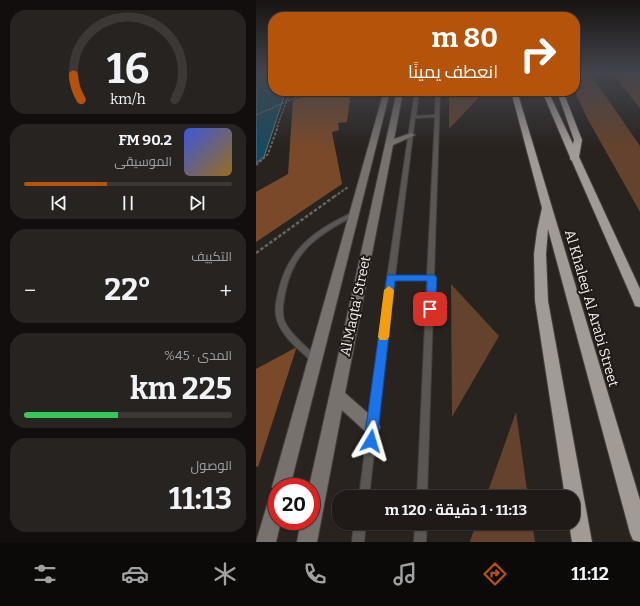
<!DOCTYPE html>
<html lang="ar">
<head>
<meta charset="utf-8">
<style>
	:root { --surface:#1f1a17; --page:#272320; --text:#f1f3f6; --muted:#a1a1a1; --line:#3c3836; --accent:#b45309 }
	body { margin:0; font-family:Bitter,Cairo,serif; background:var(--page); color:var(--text); direction:rtl; height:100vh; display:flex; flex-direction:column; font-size:15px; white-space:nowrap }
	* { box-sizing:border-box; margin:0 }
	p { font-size:13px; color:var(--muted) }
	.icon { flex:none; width:22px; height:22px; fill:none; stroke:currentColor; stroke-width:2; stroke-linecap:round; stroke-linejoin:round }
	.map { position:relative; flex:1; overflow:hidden; direction:ltr }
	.sheet { display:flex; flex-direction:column; gap:10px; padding:10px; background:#110e0d; width:256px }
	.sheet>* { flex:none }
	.guide { position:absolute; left:12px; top:12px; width:312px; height:84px; border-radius:16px; box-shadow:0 1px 3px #0004,0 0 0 1px var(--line); direction:rtl; background:#b45309; color:#fff; overflow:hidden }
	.speed { position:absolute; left:12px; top:478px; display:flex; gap:8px; font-size:20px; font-weight:700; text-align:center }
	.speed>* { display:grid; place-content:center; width:52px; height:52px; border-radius:50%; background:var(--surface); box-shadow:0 1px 3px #0004,0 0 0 1px var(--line); line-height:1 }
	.speed .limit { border:6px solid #d22; background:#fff; color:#111 }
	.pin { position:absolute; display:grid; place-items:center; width:34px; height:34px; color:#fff; margin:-17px; border-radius:8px; box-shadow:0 2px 6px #0006 }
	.me { position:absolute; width:44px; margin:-22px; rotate:7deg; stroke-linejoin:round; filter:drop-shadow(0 0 3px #0008) }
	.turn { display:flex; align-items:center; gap:14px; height:84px; padding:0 16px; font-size:18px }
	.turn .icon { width:52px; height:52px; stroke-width:2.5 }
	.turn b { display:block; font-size:28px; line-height:34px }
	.big { font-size:30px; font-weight:700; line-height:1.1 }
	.sheet .card { flex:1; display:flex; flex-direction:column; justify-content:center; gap:6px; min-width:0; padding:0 14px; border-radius:16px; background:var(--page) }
	.sheet .dial { align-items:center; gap:0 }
	.dial svg { height:104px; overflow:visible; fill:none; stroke:var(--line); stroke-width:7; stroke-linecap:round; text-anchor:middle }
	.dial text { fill:var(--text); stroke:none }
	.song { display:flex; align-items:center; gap:12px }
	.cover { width:48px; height:48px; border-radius:6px; background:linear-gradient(135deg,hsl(230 70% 55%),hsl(40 70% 35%)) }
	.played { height:4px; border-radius:2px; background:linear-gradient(90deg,var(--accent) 40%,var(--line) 40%) }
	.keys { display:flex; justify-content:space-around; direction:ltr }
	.heat { display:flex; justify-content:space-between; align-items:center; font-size:22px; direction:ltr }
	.charge { height:6px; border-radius:3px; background:linear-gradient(90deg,#34c759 45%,var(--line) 0) }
	.trip { position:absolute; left:76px; top:490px; width:248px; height:40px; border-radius:16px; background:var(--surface); box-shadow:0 1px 3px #0004,0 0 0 1px var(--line); font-weight:700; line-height:40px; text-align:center; direction:rtl }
	.dock { display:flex; height:64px; justify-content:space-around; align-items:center; background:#0c0a09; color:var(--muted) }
	.dock .icon { width:28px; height:28px }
	.dock .active { color:var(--accent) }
	.dock b { font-size:18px; color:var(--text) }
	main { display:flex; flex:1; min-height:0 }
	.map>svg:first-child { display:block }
</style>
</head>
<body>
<main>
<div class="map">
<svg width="384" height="542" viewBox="0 0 384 542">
	<rect width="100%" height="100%" fill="#29231f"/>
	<path fill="#64422d" d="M 319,72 L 333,72 L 384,146 L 384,212 L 330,116 L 319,91 Z
		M 355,72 L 384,72 L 384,108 Z
		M 193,91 L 226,91 L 228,92 L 193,129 Z
		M 195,284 L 243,336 L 196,417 Z
		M 260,412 L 272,497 L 230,497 Z
		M 220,523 L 276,523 L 279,542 L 214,542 Z"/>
	<path fill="#184a5f" stroke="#5b7c8a" d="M 0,72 L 17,72 L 17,91 L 30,91 L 8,157 L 0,163 Z"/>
	<path fill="#79492a" d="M 62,91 L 95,91 L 91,122 L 82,123 L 83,130 L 76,132 L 86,184 L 0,242 L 0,192 L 32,174 L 37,100 Z
		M 39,348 L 40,349 L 2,467 L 0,466 L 0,369 Z"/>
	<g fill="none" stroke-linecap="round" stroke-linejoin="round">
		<g stroke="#46403c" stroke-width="2">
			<path id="lane" d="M 122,91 L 126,91 L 131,96 L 128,97 Z
				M 159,91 L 163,91 L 160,116 L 179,115 L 180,91 L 184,91 L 178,276 L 180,278 L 178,280 L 171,497 L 161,497 L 171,280 L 138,280 L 113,497 L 103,497 L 131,278 ZM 179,117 L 171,276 L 139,276 L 159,118 Z
				M 98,212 L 101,214 L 100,215 C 63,234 37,250 29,294 C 27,304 25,315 30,324 C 37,337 52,348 62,358 L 63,360 L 62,362 L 59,363 L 56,362 C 44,350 26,337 21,320 C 18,311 20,302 22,293 C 29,260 47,239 76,223 C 83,219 90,215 98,212 Z
				M 98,523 L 110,523 L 108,542 L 96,542 Z
				M 159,523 L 171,523 L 170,542 L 158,542 Z"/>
		</g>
		<g stroke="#46403c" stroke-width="2">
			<path id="secondary" d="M 128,91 L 134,91 L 34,487 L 21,487 L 21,521 L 25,521 L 20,542 L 0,542 L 14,495 L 19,494 L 16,487 Z
				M 141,91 L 147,91 L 138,139 L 155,133 L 159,135 L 137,145 L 89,393 L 122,422 L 124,427 L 122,432 L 116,434 L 110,432 L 86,410 L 61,542 L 41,542 L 45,521 L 55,521 L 55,487 L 53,487 Z"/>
		</g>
		<g stroke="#46403c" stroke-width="2">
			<path id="highway" d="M 255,91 L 261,91 L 384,500 L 384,542 L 377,540 L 374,533 L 292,229 L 290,254 L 292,301 L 336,542 L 316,542 L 313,523 L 317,523 L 317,497 L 309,497 L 279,301 L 278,254 L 281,231 L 286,208 Z
				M 286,91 L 292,91 L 317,144 L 318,140 L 301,91 L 307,91 L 326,140 L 323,157 L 384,289 L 384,307 L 379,306 L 378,303 L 316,161 L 314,159 L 314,157 Z"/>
		</g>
		<path stroke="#696460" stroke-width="1.5" stroke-dasharray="2.5 1" stroke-linecap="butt" d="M 52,92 L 55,91
			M 21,127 L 34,91"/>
		<path stroke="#696460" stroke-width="2" stroke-dasharray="3 1.5" stroke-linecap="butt" d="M 0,165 L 12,154 L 22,126
			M 78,197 L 92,187"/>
		<path stroke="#696460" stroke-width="2.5" stroke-dasharray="3.5 2" stroke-linecap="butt" d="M 0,253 L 79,196"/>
		<use href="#lane" fill="#595654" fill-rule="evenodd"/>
		<use href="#secondary" fill="#77726e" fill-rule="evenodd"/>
		<use href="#highway" fill="#a29a95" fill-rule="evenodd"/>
		<path stroke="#696460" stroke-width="1.5" stroke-dasharray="2.5 1" stroke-linecap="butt" d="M 0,115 L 52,92"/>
	</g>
	<linearGradient id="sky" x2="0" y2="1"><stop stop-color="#171311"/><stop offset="0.49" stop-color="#43454d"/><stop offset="1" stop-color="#43454d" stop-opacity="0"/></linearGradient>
	<rect width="384" height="147" fill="url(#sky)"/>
	<path fill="#1a73e8" stroke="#114b97" d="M 131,275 L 179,275 L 181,278 L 179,309 L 174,312 L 170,309 L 171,281 L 139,281 L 121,441 L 119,445 L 115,447 L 110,445 L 108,441 Z"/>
	<path fill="#f59e0b" d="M 133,286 L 138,290 L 133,337 L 131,340 L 124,340 L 122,337 L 128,290 Z"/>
	<g text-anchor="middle" stroke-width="4" stroke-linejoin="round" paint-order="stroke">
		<g font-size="14" fill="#f6f2ef" stroke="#1f1916">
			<text transform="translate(99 306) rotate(-78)" y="5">Al Maqta' Street</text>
			<text transform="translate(336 308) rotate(74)" y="5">Al Khaleej Al Arabi Street</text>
		</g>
	</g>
</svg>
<div class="speed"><div class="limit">20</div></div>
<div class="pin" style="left:174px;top:309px;background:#d93025"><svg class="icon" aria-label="arrive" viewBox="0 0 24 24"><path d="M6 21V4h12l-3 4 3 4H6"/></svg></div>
<svg class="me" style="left:115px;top:441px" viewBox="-20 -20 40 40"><path d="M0-17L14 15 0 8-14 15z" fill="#1a73e8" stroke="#fff" stroke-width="4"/></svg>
<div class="trip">11:13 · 1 دقيقة · 120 m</div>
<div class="guide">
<div class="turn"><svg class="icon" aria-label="right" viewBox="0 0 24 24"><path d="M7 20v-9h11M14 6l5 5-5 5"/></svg><div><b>80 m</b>انعطف يمينًا</div></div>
</div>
</div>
<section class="sheet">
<div class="card dial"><svg viewBox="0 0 100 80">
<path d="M14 69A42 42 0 1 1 86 69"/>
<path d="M14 69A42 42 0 0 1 8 50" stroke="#b45309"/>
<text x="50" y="56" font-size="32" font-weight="700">16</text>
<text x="50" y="72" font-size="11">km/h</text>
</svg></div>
<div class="card">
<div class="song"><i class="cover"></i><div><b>90.2 FM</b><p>الموسيقى</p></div></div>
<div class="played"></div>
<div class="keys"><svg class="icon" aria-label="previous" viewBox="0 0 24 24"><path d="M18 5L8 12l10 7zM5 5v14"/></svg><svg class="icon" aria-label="pause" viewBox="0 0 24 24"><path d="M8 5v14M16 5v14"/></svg><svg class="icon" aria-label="next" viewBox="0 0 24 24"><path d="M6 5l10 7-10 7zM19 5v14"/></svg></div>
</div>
<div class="card"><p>التكييف</p>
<div class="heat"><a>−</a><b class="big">22°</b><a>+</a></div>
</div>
<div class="card"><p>المدى · 45%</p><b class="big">225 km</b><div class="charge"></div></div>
<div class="card"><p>الوصول</p><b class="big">11:13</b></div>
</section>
</main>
<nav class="dock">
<b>11:12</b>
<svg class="icon active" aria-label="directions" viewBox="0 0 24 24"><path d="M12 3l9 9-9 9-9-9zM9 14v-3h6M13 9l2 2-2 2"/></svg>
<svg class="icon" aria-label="music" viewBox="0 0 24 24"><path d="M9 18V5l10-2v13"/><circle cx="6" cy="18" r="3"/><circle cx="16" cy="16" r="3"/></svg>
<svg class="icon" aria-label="phone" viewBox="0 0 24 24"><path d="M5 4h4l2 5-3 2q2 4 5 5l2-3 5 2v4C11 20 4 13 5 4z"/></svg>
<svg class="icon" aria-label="climate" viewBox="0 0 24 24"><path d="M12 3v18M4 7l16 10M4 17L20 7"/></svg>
<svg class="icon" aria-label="car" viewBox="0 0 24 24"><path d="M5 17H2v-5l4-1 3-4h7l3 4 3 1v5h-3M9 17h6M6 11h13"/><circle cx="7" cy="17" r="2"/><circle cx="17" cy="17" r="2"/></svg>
<svg class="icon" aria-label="filters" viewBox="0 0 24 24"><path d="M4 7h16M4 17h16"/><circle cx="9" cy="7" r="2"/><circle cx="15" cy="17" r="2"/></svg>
</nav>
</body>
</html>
